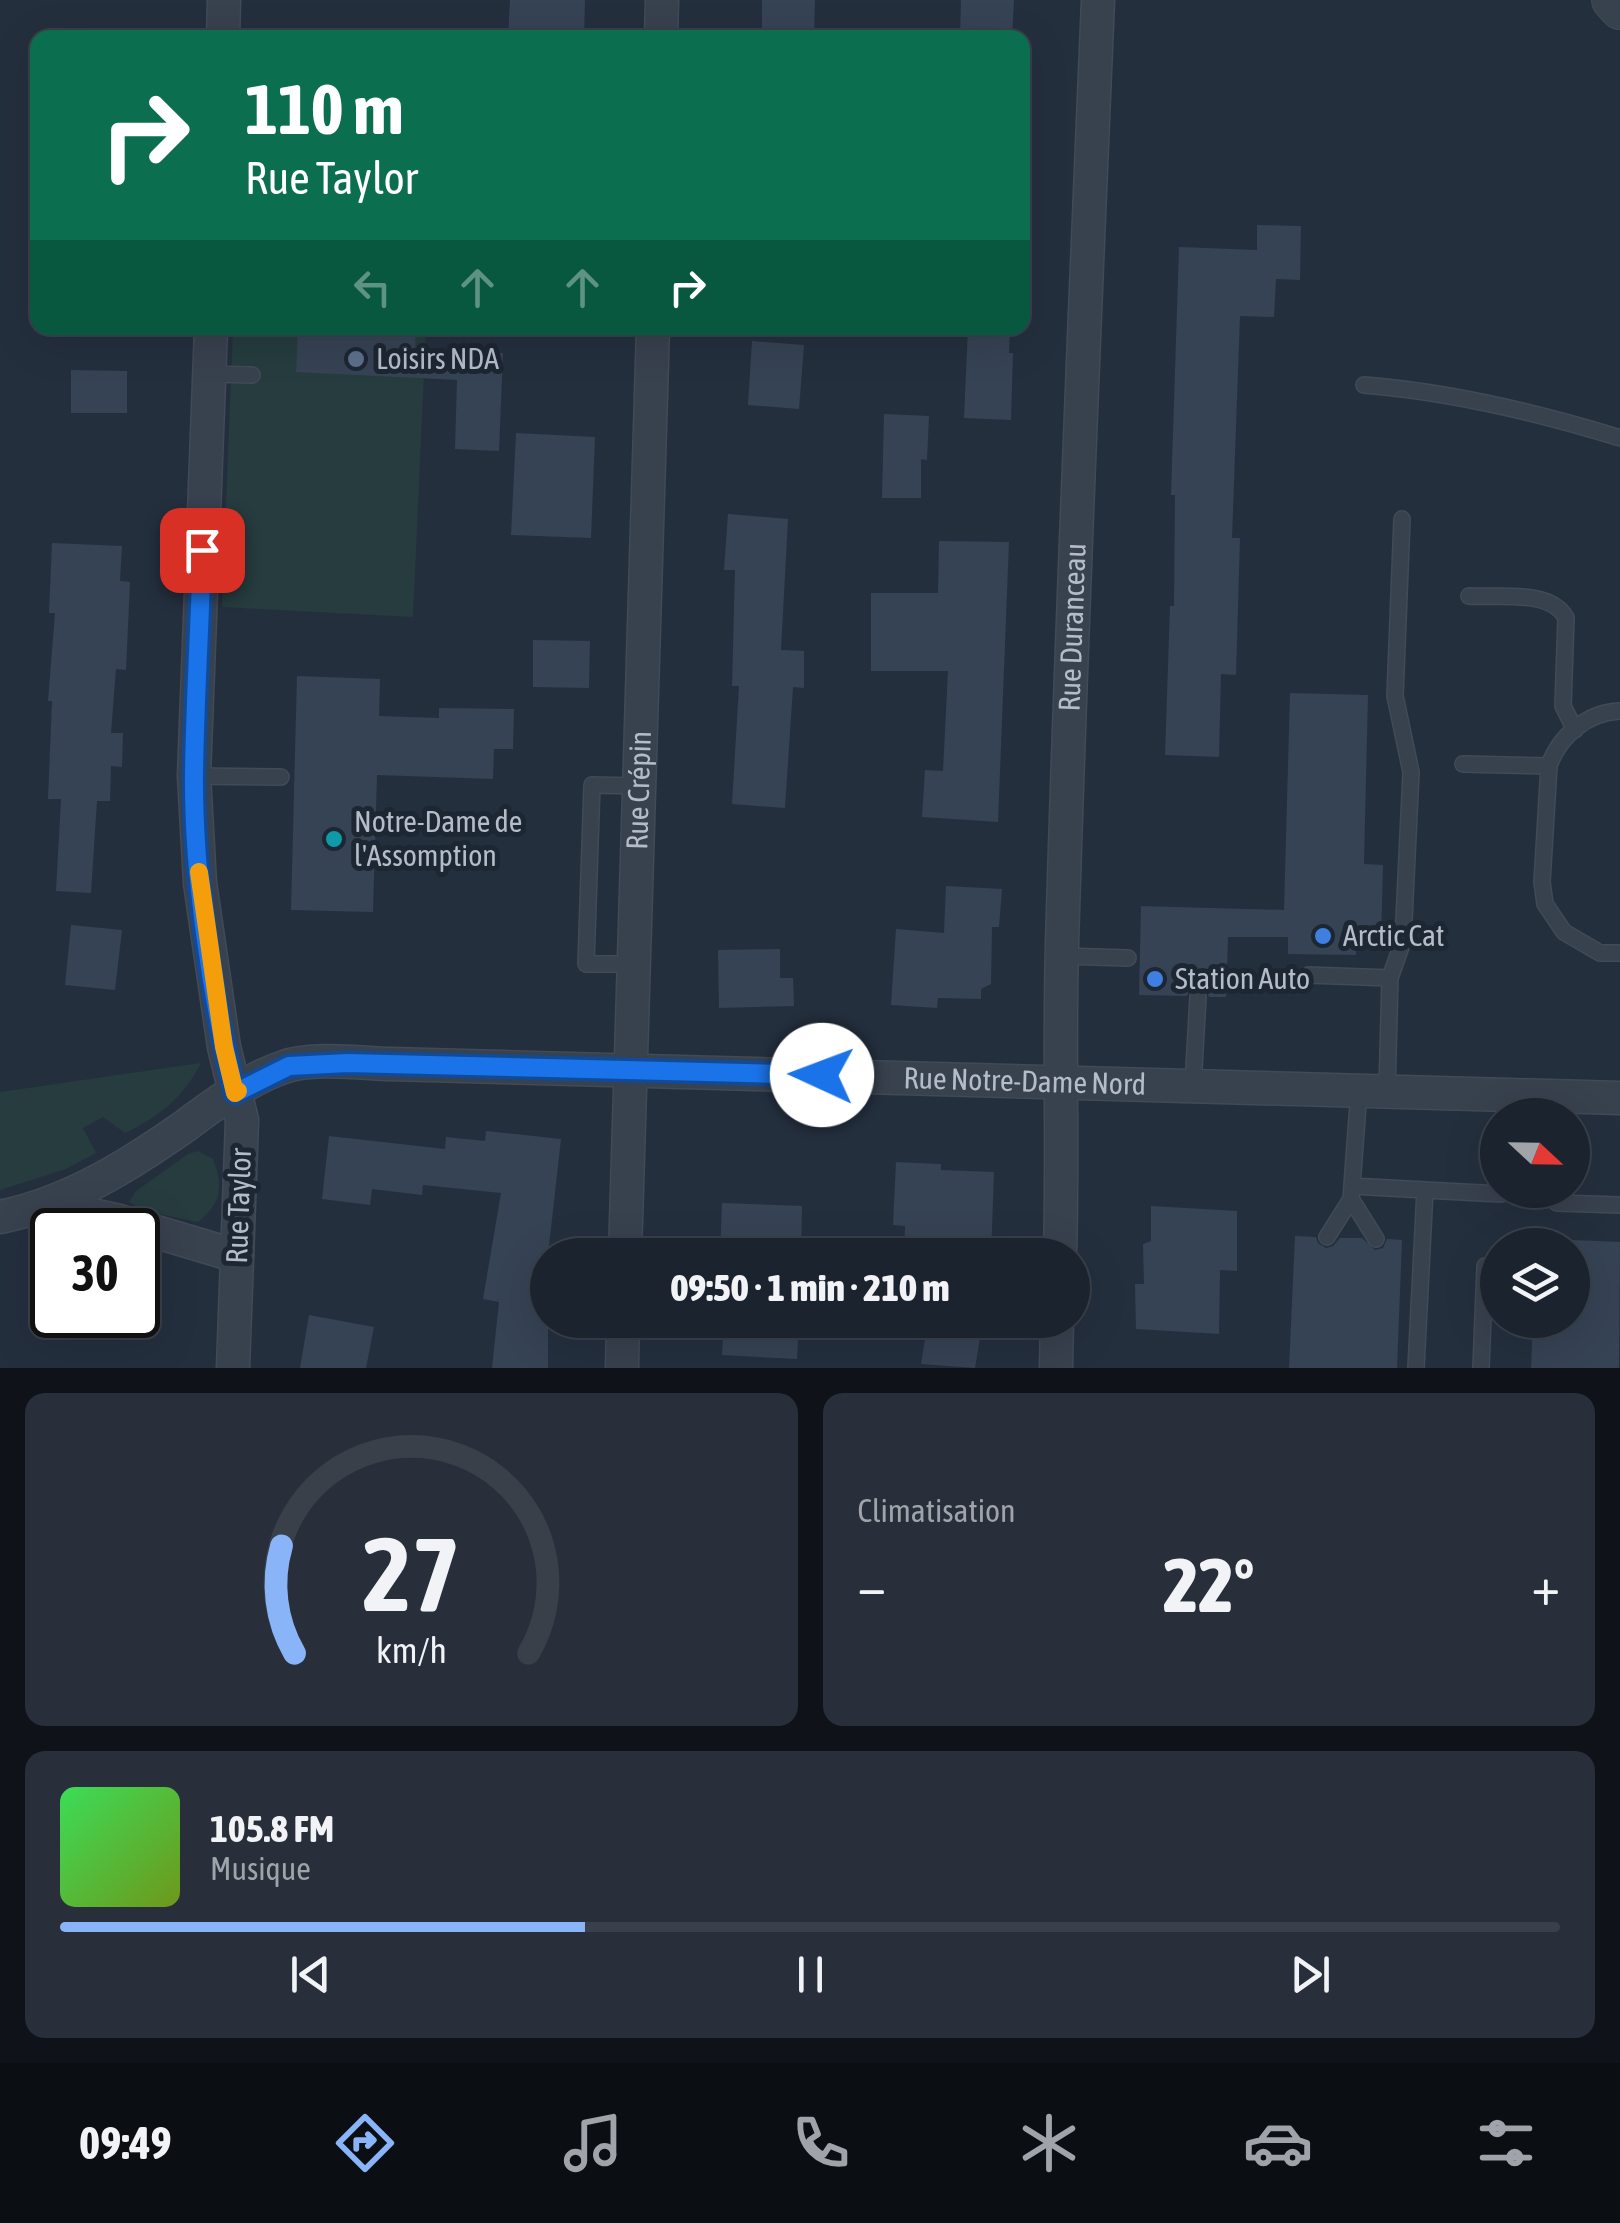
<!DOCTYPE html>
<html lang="fr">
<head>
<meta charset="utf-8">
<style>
	:root { --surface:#1b232e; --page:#282f3a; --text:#f1f3f6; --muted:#a0a4aa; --line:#39404a; --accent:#8ab4f8 }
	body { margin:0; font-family:"Asap Condensed",sans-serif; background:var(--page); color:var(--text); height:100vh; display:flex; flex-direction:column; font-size:38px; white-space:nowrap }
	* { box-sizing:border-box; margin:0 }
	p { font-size:32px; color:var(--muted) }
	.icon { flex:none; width:55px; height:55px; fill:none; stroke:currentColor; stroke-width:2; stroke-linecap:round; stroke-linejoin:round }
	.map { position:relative; height:1368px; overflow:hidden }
	.sheet { display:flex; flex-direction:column; gap:25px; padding:25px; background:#0f1319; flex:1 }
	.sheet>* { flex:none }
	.banner { position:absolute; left:30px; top:30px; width:1000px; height:305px; border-radius:20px; box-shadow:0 10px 40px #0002,0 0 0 2px var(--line); background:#0b6e4f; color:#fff; overflow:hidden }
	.needle { width:65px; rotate:112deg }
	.buttons { position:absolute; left:1480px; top:1098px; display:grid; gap:20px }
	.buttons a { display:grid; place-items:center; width:110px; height:110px; border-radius:50%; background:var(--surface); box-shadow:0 10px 40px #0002,0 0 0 2px var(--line); font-size:50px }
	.speed { position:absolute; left:30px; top:1208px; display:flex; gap:20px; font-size:50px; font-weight:700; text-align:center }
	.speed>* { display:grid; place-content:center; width:130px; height:130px; border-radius:50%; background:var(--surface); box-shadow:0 10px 40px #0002,0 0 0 2px var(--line); line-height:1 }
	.speed .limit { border:5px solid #111; border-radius:15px; background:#fff; color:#111 }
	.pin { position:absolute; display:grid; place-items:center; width:85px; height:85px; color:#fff; margin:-42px; border-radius:20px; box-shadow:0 5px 15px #0006 }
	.me { position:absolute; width:110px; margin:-55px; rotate:272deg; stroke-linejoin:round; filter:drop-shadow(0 0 8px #0008) }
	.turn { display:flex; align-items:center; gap:35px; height:210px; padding:0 50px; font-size:45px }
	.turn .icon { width:130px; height:130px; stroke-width:2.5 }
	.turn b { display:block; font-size:70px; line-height:85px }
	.lanes { display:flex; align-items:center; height:95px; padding:0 50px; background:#0003; justify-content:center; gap:50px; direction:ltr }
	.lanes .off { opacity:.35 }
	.big { font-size:75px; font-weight:800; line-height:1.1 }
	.sheet .widget { flex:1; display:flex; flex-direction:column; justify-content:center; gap:15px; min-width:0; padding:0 35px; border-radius:20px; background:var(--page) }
	.sheet .dial { align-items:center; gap:0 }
	.dial svg { height:260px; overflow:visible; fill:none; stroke:var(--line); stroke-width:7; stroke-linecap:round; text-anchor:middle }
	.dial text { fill:var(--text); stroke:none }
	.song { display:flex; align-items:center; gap:30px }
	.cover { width:120px; height:120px; border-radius:15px; background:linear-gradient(135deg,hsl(130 70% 55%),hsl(80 70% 35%)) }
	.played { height:10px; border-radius:5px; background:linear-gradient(90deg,var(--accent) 35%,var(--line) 35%) }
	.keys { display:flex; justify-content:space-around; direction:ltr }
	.heat { display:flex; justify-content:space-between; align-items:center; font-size:55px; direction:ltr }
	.sheet .tiles { flex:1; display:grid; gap:25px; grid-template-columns:1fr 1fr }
	.widget:last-child { grid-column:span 2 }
	.trip { position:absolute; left:530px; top:1238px; width:560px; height:100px; border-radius:50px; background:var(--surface); box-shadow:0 10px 40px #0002,0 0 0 2px var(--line); font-weight:800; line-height:100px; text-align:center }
	.tabs { display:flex; height:160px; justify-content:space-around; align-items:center; background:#0b0e12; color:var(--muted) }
	.tabs .icon { width:70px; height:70px }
	.tabs .selected { color:var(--accent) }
	.tabs b { font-size:45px; color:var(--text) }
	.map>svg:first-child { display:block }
</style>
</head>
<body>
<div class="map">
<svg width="1620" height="1368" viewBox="0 0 1620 1368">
	<rect width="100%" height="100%" fill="#242f3e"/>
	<path fill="#263c3f" d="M 233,328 L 426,328 L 413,617 L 222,607 Z
		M 201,1063 C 184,1097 159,1117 125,1133 L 103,1117 L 83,1128 L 96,1153 L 66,1169 L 0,1190 L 0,1092 Z
		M 198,1151 L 213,1159 C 224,1186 221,1205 198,1222 L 145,1211 L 129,1202 L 136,1191 L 188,1154 Z"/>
	<path fill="#364354" d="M 510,0 L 585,0 L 584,38 L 508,38 Z
		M 762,0 L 815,0 L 814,38 L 762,38 Z
		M 961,0 L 1014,0 L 1012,38 L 960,38 Z
		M 1257,225 L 1301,226 L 1300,280 L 1276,279 L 1274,317 L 1240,316 L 1232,538 L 1240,538 L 1236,675 L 1221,674 L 1219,757 L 1165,755 L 1170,606 L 1174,606 L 1175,495 L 1171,495 L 1179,247 L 1257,250 Z
		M 298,328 L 416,328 L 415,351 L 503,353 L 499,451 L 455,449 L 457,380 L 296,372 Z
		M 968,328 L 1010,328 L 1009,353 L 1013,353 L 1011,420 L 964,418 Z
		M 752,341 L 804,345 L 799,409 L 748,405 Z
		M 71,370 L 127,371 L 127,413 L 71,413 Z
		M 884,414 L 929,416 L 927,460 L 921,459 L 921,498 L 882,498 Z
		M 516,433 L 595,437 L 591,538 L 511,535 Z
		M 728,514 L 788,519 L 781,650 L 804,651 L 804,688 L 793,687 L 785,808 L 732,804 L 739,686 L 732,686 L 735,570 L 724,570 Z
		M 939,541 L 1009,542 L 998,822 L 922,817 L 925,770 L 943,771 L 948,671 L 871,671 L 871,593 L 938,593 Z
		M 52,543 L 122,546 L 120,581 L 130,582 L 126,670 L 116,669 L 111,733 L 123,733 L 122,767 L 111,766 L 110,801 L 97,801 L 91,893 L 56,891 L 61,799 L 48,799 L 52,701 L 48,701 L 55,613 L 49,613 Z
		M 533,640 L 590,641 L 589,688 L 533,687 Z
		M 297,676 L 380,679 L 379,716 L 439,718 L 439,708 L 514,709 L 513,749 L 494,749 L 493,779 L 377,775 L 373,912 L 291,910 Z
		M 1290,693 L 1368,695 L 1364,864 L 1383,865 L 1381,941 L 1356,941 L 1356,955 L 1288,954 L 1288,937 L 1228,937 L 1226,997 L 1209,997 L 1205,988 L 1198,986 L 1189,990 L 1187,996 L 1139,995 L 1141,906 L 1284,910 Z
		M 946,886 L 1002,889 L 999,927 L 992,927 L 991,984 L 981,989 L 981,999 L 938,998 L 937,1008 L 891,1005 L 896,929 L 944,933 Z
		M 71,925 L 122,930 L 115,990 L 65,985 Z
		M 780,949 L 780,978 L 793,978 L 794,1006 L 719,1008 L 718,950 Z
		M 486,1131 L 561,1139 L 548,1255 L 548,1368 L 492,1368 L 499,1302 L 483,1299 L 501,1193 L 423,1185 L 422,1195 L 372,1189 L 370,1205 L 322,1199 L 329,1136 L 445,1149 L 446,1137 L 485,1141 Z
		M 896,1162 L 941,1164 L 941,1170 L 994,1172 L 991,1255 L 904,1255 L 905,1226 L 893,1225 Z
		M 722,1203 L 802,1206 L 801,1255 L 720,1255 Z
		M 1151,1206 L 1237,1211 L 1237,1271 L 1220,1270 L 1219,1334 L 1136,1329 L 1135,1284 L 1144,1284 L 1143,1244 L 1151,1241 Z
		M 1295,1236 L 1316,1237 L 1318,1243 L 1326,1248 L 1333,1246 L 1340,1238 L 1362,1238 L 1375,1250 L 1383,1248 L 1387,1239 L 1402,1240 L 1397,1368 L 1289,1368 Z
		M 1572,1240 L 1620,1242 L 1619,1368 L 1531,1368 L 1533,1320 L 1572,1320 Z
		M 309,1315 L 374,1327 L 366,1368 L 300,1368 Z
		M 724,1320 L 799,1320 L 797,1359 L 722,1355 Z
		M 928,1320 L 983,1320 L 975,1368 L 921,1364 Z"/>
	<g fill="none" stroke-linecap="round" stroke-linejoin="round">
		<g stroke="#414a57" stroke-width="18">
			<path id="service" d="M 209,374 L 252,375
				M 1364,385 C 1451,392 1536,412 1620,438
				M 1469,596 C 1498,598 1551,589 1566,618 L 1563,706 L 1575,730
				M 1620,711 C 1588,712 1559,736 1549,766 L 1542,882 L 1545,904 L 1564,932 L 1600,953 L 1620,953
				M 1463,764 L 1549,766
				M 194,776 L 281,777
				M 1062,956 L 1128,958
				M 633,964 L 586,964 L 592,785 L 639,786
				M 1309,975 L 1390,978 L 1387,1091
				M 1390,978 L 1403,941 L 1411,772 L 1395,696 L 1402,519
				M 1193,1086 L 1198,997
				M 1352,1186 L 1425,1190 L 1416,1368
				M 1425,1190 L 1501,1194
				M 1351,1199 L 1376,1239
				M 1557,1203 L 1620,1205
				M 1327,1237 L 1351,1199 L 1359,1091
				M 1481,1368 L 1485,1266"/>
		</g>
		<g stroke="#414a57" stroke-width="35">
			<g id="minor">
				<path d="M 223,38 L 224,0"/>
				<path d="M 661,38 L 662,0"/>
				<path d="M 211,328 L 194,776 L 200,883 L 224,1047 L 242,1120 L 233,1368"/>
				<path d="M 45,1205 L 116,1220 L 237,1256"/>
				<path id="s1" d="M 0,1217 C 69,1203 128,1166 185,1126 C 214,1104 249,1079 284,1067 C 312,1057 361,1063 391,1064 L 1620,1098"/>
				<path id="s2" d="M 625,1255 L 653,328"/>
				<path id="s3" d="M 1060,1255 C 1063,1152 1059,1049 1062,945 C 1071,630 1085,315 1098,0"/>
				<path d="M 622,1368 L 623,1320"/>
				<path d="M 1056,1368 L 1057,1320"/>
			</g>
		</g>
		<g stroke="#414a57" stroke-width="42">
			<path id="tertiary" d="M 1612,0 L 1620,9"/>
		</g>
		<use href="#service" stroke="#38414e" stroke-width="15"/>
		<use href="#minor" stroke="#38414e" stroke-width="32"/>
		<use href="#tertiary" stroke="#38414e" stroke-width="40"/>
	</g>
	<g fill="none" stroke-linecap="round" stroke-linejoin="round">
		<g stroke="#114b97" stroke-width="25">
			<path id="route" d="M 202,550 C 200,625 195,699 194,773 C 193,872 211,997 235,1093 L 289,1066 L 348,1063 L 822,1075"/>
		</g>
		<use href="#route" stroke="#1a73e8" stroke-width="18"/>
		<path stroke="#f59e0b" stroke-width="18" d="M 199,872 L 224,1047 L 235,1093 L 238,1091"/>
	</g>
	<circle fill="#5c6f8a" stroke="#1d2633" stroke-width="4" cx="356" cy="359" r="10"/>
	<circle fill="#0f9aa8" stroke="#1d2633" stroke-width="4" cx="334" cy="839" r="10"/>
	<g fill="#3f7fe0" stroke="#1d2633" stroke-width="4">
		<circle cx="1323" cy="936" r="10"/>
		<circle cx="1155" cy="979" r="10"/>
	</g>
	<g text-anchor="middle" stroke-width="10" stroke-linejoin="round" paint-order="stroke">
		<g font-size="30" fill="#b4bcc9" stroke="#1d2633" text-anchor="start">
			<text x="376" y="369">Loisirs NDA</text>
			<text x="354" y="832">Notre-Dame de<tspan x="354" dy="34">l'Assomption</tspan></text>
			<text x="1343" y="946">Arctic Cat</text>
			<text x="1175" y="989">Station Auto</text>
		</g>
		<g font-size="30" fill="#b4bcc9" stroke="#1d2633">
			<text dy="10" stroke="none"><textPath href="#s3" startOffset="628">Rue Duranceau</textPath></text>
			<text dy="10" stroke="none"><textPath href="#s2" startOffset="465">Rue Crépin</textPath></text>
			<text dy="10" stroke="none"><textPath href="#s1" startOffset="1065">Rue Notre-Dame Nord</textPath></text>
			<text transform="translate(239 1206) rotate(-88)" y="10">Rue Taylor</text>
		</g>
	</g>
</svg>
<div class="buttons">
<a><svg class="needle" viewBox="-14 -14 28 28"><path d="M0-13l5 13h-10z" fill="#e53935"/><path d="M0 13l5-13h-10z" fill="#a0a4aa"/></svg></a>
<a><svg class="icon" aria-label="layers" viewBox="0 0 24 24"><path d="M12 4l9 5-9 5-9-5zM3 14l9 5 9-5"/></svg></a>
</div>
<div class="speed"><div class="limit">30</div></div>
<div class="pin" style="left:202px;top:550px;background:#d93025"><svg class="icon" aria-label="arrive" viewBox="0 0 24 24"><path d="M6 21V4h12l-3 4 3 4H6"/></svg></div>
<svg class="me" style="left:822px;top:1075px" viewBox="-20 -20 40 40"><circle r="19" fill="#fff"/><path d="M0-13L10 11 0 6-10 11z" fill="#1a73e8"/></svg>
<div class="trip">09:50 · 1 min · 210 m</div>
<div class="banner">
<div class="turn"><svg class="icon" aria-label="right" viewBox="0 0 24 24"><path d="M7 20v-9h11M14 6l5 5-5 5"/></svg><div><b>110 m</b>Rue Taylor</div></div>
<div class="lanes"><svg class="icon off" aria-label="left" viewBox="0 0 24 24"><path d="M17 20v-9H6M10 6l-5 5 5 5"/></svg><svg class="icon off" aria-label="ahead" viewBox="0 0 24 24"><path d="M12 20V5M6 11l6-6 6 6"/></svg><svg class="icon off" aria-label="ahead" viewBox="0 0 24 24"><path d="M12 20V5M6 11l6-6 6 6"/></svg><svg class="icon" aria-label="right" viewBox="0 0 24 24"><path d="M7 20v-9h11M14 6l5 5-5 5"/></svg></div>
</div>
</div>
<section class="sheet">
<div class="tiles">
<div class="widget dial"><svg viewBox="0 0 100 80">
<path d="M14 69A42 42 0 1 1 86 69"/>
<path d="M14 69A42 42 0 0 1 10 36" stroke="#8ab4f8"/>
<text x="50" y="56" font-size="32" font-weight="700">27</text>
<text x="50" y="72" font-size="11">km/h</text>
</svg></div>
<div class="widget"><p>Climatisation</p>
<div class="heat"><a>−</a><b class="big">22°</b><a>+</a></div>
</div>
<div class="widget">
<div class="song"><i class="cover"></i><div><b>105.8 FM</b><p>Musique</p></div></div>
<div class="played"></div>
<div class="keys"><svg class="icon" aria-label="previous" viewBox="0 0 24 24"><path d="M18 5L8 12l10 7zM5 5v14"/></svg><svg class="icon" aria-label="pause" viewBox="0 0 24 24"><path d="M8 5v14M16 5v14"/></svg><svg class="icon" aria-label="next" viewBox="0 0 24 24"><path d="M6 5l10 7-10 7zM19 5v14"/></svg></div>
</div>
</div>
</section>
<nav class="tabs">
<b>09:49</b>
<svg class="icon selected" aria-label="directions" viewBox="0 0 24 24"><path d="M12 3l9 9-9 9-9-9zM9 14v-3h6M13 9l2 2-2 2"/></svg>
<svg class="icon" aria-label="music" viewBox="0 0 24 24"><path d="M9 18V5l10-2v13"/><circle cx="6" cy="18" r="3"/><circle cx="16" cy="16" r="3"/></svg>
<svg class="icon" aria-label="phone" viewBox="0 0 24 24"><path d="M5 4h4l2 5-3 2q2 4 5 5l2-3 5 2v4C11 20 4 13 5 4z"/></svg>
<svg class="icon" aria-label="climate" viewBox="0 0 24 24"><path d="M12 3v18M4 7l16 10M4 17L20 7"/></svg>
<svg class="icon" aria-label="car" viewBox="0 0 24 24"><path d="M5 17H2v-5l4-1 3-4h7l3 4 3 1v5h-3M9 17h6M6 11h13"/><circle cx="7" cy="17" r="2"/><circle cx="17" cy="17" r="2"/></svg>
<svg class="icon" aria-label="filters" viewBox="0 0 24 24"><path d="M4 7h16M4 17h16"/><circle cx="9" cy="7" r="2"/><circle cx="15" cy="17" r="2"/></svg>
</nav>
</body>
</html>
